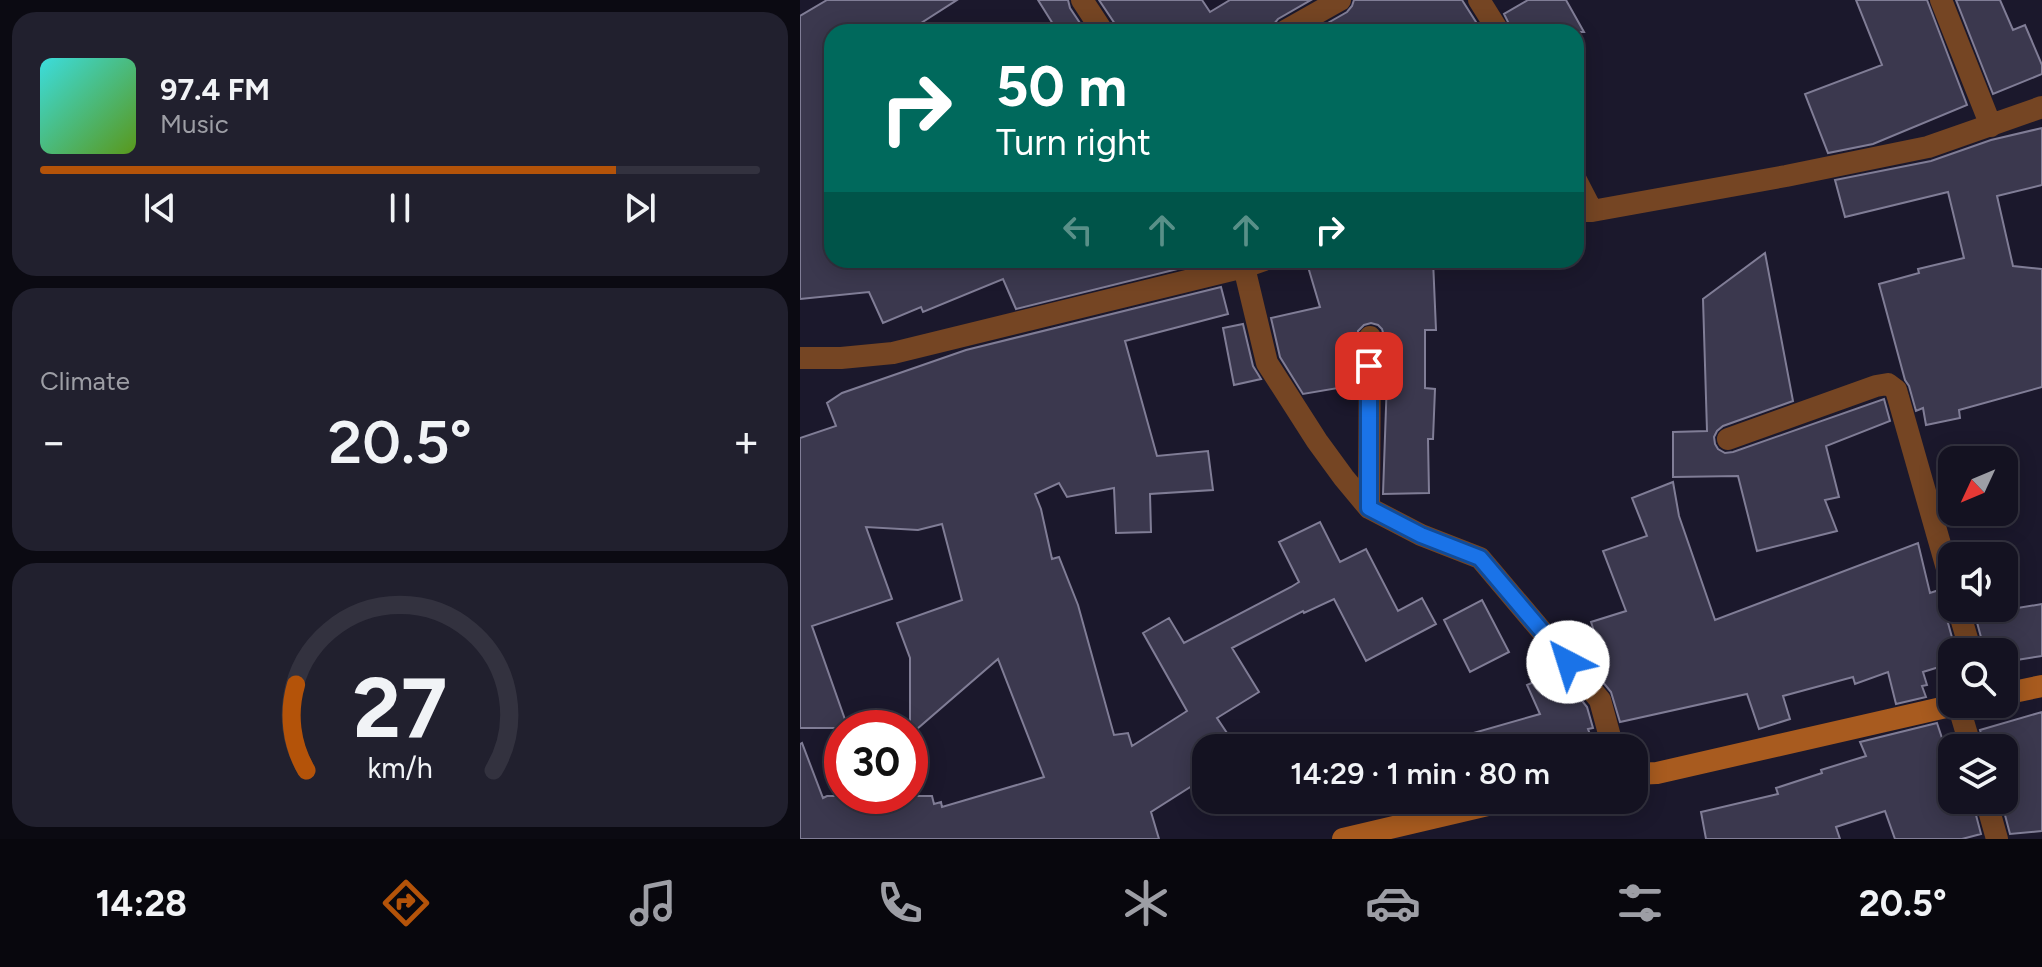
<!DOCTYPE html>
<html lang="en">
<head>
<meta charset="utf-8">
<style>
	:root { --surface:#141221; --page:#21202e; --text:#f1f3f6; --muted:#9d9ea5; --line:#33323f; --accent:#b45309 }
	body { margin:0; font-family:Figtree,sans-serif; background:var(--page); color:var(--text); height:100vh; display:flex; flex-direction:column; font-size:30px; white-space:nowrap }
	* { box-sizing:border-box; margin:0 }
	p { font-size:26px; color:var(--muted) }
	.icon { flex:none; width:44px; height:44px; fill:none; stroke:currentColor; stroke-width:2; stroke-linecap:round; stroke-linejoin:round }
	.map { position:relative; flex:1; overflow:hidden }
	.drawer { display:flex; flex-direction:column; gap:12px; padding:12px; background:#0b0a12; width:800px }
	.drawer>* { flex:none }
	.banner { position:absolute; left:24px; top:24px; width:760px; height:244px; border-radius:24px; box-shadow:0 4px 20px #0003,0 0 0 2px var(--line); background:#00695c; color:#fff; overflow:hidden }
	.needle { width:52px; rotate:226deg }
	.tools { position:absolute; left:1138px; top:446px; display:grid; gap:16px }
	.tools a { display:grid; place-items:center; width:80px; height:80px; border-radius:16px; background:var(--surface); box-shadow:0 4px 20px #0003,0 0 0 2px var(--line); font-size:40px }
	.speed { position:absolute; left:24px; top:710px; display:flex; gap:16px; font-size:40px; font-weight:700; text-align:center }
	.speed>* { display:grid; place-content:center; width:104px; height:104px; border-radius:50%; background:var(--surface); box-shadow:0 4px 20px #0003,0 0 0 2px var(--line); line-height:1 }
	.speed .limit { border:12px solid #d22; background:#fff; color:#111 }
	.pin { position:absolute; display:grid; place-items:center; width:68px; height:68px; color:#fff; margin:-34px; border-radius:16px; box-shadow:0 4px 12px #0006 }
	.me { position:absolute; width:88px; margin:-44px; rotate:320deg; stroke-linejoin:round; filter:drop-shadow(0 0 6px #0008) }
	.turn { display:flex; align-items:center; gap:28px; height:168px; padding:0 40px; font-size:36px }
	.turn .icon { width:104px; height:104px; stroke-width:2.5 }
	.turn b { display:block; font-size:56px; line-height:68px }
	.lanes { display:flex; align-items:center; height:76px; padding:0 40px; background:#0003; justify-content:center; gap:40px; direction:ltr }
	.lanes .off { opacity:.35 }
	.big { font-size:60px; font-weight:600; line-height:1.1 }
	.drawer .tile { flex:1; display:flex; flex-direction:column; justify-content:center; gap:12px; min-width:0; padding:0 28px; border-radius:24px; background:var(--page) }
	.drawer .dial { align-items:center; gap:0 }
	.dial svg { height:208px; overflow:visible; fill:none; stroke:var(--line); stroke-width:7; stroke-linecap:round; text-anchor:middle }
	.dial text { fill:var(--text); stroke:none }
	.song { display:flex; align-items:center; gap:24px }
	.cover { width:96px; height:96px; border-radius:12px; background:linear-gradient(135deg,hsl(180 70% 55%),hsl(90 70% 35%)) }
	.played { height:8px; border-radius:4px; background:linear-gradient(90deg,var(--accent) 80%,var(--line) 80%) }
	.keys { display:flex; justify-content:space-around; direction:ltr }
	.heat { display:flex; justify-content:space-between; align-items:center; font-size:44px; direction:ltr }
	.trip { position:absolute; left:392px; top:734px; width:456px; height:80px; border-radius:24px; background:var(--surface); box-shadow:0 4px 20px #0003,0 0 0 2px var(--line); font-weight:600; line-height:80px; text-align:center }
	.tab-bar { display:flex; height:128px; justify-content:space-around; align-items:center; background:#08070d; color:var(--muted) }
	.tab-bar .icon { width:56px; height:56px }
	.tab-bar .active { color:var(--accent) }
	.tab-bar b { font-size:36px; color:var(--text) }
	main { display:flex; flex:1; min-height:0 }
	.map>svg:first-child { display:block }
</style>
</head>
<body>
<main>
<section class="drawer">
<div class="tile">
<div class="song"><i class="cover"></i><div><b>97.4 FM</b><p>Music</p></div></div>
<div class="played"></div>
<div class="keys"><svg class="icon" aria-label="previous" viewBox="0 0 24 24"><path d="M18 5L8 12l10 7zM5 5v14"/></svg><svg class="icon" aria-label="pause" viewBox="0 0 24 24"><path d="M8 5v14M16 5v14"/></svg><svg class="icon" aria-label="next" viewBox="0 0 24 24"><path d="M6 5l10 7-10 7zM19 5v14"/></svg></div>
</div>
<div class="tile"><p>Climate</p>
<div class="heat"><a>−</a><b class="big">20.5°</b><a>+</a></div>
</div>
<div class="tile dial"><svg viewBox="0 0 100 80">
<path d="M14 69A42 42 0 1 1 86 69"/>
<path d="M14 69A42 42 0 0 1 10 36" stroke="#b45309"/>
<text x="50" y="56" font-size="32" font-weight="700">27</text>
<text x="50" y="72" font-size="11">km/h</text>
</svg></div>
</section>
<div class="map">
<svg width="1242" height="839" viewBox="0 0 1242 839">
	<rect width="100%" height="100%" fill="#1b182c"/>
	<path fill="#3b384e" stroke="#807d96" stroke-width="2" d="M 27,0 L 157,0 L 107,32 L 32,32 L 32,260 L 414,260 L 216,309 L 203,279 L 123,312 L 121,307 L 83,323 L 69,292 L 0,299 L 0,16 Z
		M 238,0 L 268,0 L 270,8 L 286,32 L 258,32 Z
		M 299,0 L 402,0 L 410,12 L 430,0 L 511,0 L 478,19 L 473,25 L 471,32 L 317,32 L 315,24 Z
		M 554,0 L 662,0 L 676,22 L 660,32 L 512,32 L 547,12 L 552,6 Z
		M 728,0 L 766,0 L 784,32 L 713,32 L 704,14 Z
		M 1056,0 L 1127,0 L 1167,105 L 1073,144 L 1028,153 L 1005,94 L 1082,65 Z
		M 1156,0 L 1200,0 L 1213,30 L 1225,25 L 1242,65 L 1242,74 L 1193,94 Z
		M 1242,128 L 1242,185 L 1197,196 L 1213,266 L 1242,269 L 1242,387 L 1159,410 L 1160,418 L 1126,425 L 1123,408 L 1116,411 L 1109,386 L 1105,380 L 1079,284 L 1119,273 L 1118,269 L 1164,258 L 1148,192 L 1045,217 L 1035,180 L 1131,161 L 1191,140 Z
		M 965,253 L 993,401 L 923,426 L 917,431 L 914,437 L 915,444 L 918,449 L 925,453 L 933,452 L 1084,399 L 1090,421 L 1026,446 L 1039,497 L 1025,500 L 1037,531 L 957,551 L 938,476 L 873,477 L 873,432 L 907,431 L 903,299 Z
		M 506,260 L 633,260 L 636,330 L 625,330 L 625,388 L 635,389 L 633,439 L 628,439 L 629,493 L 583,494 L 587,379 L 584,380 L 584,336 L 582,329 L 578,325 L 571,323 L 564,325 L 558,331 L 556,385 L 503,394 L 480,357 L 471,318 L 520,307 Z
		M 421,287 L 428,314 L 325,341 L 357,456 L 408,451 L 413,490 L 350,494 L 351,532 L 316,533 L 314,488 L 267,497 L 259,483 L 235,494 L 241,509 L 252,559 L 259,557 L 278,605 L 314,735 L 328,733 L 332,746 L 387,711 L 343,633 L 369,618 L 384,643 L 491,587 L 499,582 L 479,542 L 520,522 L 540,562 L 566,549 L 598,611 L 622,598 L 636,624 L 566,661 L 534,599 L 504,613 L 503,611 L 432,648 L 459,692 L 417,718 L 437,748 L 406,748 L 406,777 L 351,812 L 359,839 L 0,839 L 0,744 L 2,743 L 23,798 L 27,796 L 132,796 L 134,804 L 141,802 L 142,807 L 244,777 L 198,659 L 110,735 L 110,658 L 97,623 L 162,600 L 142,524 L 118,530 L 66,527 L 92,599 L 12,626 L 48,728 L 0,728 L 0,438 L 36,426 L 27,403 L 42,393 L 166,350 Z
		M 443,324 L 453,366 L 461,379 L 434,385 L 423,328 Z
		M 873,482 L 879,516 L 915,620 L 1118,543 L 1130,593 L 1139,590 L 1147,600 L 1144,606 L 1145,612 L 1156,652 L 1152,652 L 1152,663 L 1123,672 L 1127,685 L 1122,686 L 1126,697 L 1096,704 L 1088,672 L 1055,684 L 1053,677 L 983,696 L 990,719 L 959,729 L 947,694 L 820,722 L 811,692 L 784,659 L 801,653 L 791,622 L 826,611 L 803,551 L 847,536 L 832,498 Z
		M 682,600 L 709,652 L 670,672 L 644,620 Z
		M 1242,604 L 1242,656 L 1204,662 L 1204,652 L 1185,652 L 1175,615 Z
		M 758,671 L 787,707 L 793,728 L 788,729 L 795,748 L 650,748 L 649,740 L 740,714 L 727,685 Z
		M 1242,712 L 1242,831 L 1210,834 L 1201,800 L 1204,800 L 1204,748 L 1185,748 L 1180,730 Z
		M 1137,723 L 1143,741 L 1153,738 L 1156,748 L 1152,748 L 1152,800 L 1172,800 L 1181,834 L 1162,839 L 1095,839 L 1085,811 L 1036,827 L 1040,839 L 906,839 L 901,812 L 978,794 L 976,788 L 1022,773 L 1021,770 L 1066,756 L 1060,742 Z"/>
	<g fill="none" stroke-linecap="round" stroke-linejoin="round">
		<path stroke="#754523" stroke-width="22" d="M 282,0 L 303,32
			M 679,0 L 699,32
			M 1141,0 L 1191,126
			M 485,31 L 540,0
			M 776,180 L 792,211
			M 776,211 L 792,211 L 986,176 L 1128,147 L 1242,107
			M 440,260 L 444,267 L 467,363 L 517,441 L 544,478 L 569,508 L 621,535 L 680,558 L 800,700 L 813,748
			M 0,358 L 41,358 L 93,353 L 444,267 L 464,260
			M 928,439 L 1076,386 L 1088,384 L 1096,390 L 1152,586
			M 569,508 L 570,337
			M 1158,608 L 1171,652
			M 1158,704 L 1171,748
			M 1186,800 L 1197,839"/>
		<path stroke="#a85b1f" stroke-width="22" d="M 1204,694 L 1242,686
			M 834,774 L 857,773 L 1159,704
			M 543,839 L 709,800"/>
	</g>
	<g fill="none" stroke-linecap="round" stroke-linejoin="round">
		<g stroke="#114b97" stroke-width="20">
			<path id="route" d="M 569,366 L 569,508 L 621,535 L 680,558 L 768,662"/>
		</g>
		<use href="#route" stroke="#1a73e8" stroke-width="14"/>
	</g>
</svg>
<div class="tools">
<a><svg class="needle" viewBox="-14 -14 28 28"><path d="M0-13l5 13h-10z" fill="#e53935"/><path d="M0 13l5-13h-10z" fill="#9d9ea5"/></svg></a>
<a><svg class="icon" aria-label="sound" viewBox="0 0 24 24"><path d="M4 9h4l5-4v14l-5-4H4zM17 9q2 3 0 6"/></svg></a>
<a><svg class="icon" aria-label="search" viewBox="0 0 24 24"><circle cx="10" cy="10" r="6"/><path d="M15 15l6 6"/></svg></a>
<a><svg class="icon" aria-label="layers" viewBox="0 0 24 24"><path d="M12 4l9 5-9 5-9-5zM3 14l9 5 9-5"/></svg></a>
</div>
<div class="speed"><div class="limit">30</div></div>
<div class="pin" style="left:569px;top:366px;background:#d93025"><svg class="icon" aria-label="arrive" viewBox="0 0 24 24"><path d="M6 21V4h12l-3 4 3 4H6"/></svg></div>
<svg class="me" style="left:768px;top:662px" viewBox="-20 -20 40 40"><circle r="19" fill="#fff"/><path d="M0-13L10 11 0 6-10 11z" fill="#1a73e8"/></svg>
<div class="trip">14:29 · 1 min · 80 m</div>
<div class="banner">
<div class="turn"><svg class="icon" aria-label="right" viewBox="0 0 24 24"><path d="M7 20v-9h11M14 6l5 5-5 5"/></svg><div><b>50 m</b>Turn right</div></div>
<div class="lanes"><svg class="icon off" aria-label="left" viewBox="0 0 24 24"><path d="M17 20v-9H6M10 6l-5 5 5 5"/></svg><svg class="icon off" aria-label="ahead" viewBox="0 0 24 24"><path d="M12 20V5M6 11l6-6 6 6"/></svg><svg class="icon off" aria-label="ahead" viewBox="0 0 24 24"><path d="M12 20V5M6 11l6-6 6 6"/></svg><svg class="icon" aria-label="right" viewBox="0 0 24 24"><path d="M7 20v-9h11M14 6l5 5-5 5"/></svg></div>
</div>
</div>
</main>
<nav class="tab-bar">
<b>14:28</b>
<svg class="icon active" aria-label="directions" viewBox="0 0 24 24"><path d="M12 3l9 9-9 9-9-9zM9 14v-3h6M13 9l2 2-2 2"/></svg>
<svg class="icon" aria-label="music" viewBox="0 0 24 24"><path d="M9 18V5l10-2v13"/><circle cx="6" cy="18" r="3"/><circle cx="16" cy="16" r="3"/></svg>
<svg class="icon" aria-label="phone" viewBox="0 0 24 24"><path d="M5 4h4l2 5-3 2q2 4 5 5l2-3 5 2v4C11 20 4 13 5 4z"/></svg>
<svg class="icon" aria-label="climate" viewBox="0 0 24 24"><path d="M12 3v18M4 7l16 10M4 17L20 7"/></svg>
<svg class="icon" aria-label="car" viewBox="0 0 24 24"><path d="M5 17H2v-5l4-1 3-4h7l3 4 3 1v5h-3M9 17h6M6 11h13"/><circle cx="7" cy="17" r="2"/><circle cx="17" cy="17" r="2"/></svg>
<svg class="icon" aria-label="filters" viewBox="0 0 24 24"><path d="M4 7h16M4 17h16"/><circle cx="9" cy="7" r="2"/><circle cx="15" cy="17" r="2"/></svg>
<b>20.5°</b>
</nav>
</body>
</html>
